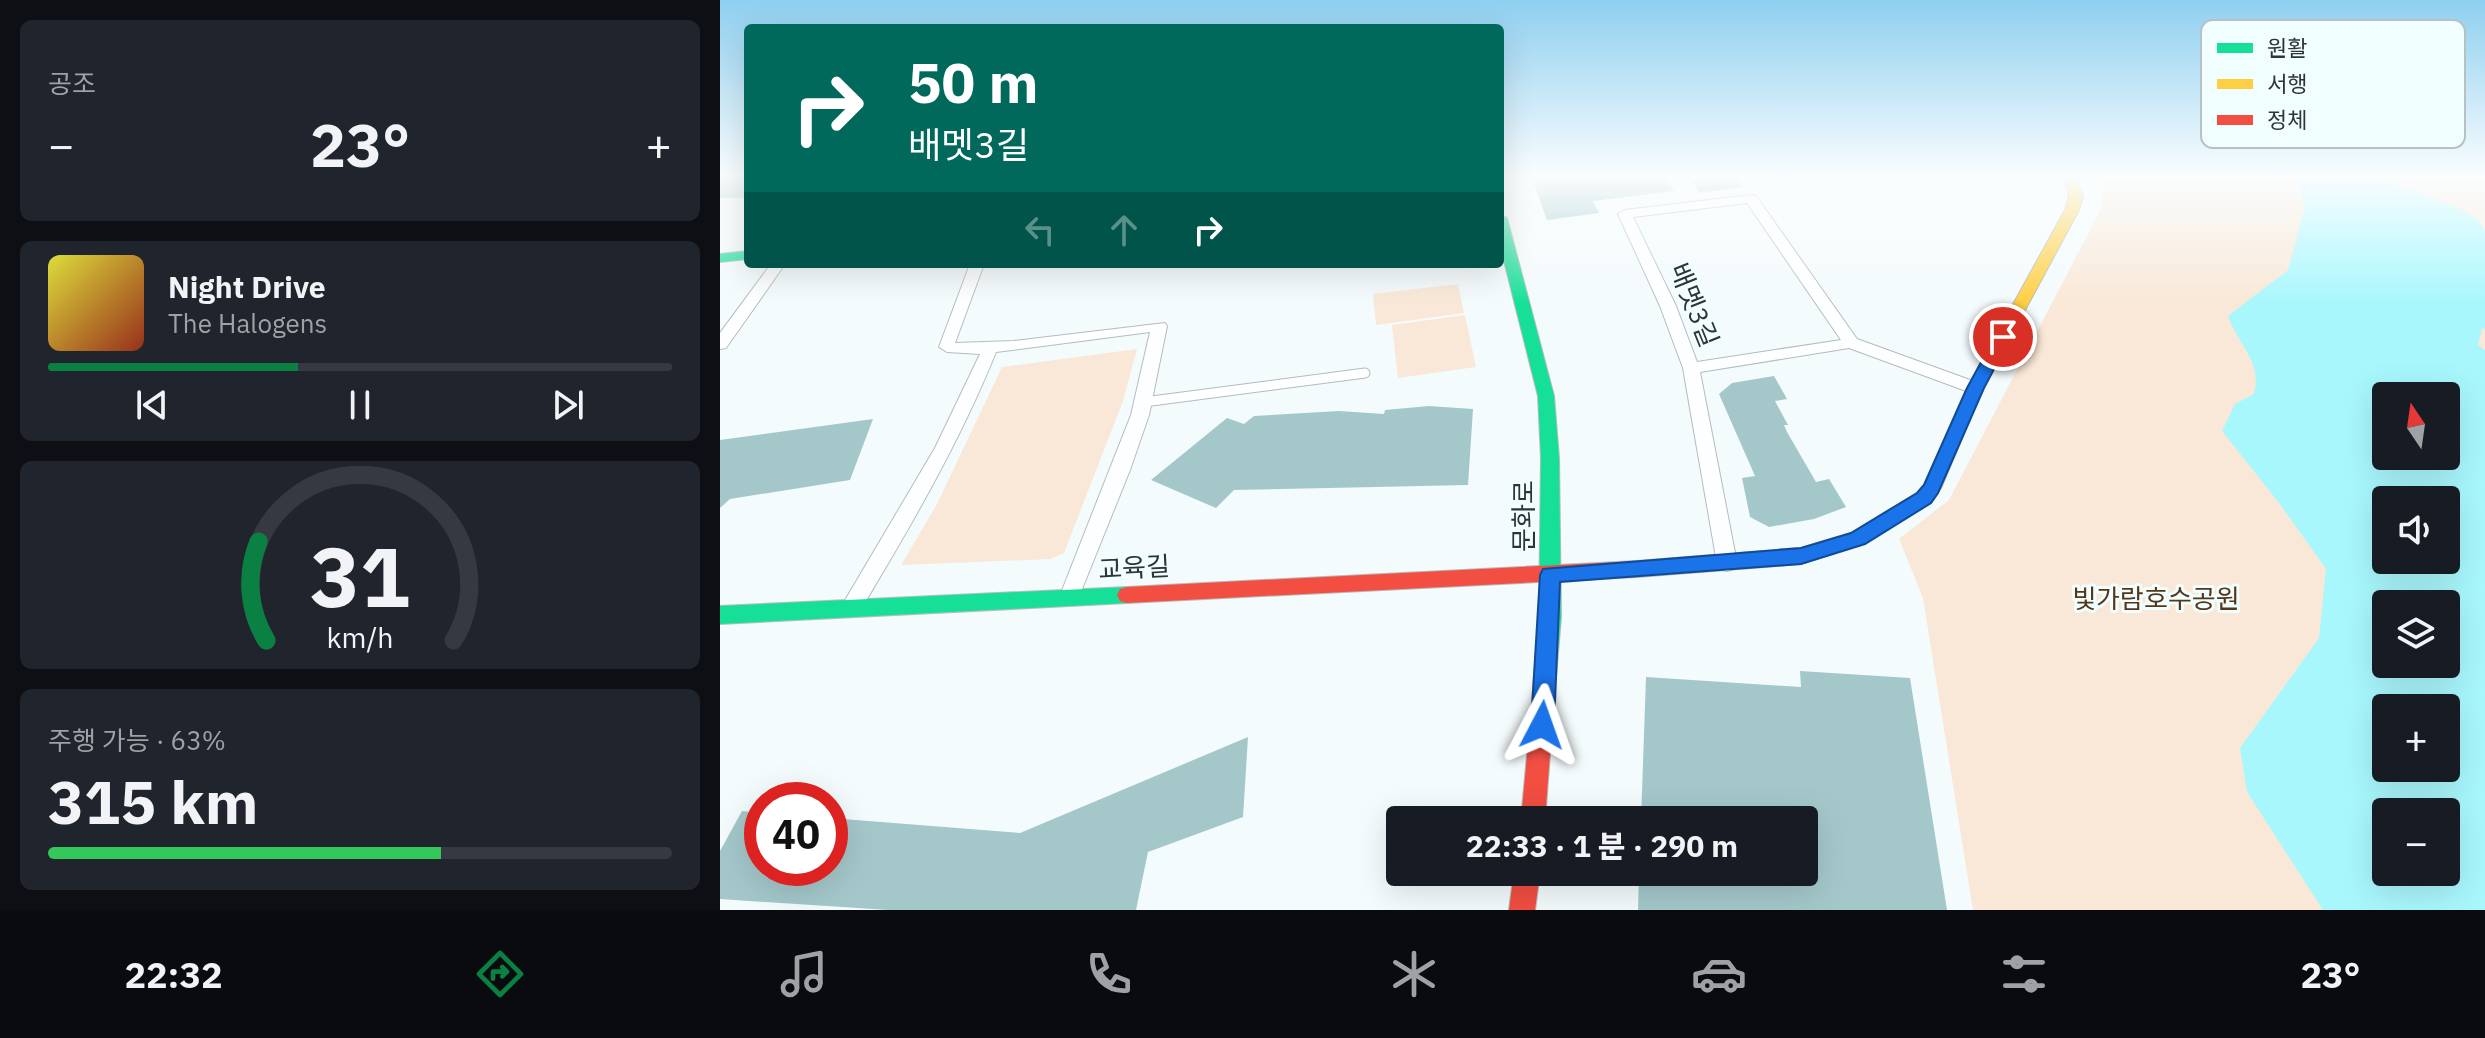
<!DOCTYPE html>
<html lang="ko">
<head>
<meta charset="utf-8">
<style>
	:root { --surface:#171b24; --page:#20242c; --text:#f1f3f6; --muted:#9ea1a6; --line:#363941; --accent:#0b8043 }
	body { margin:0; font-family:"IBM Plex Sans","Noto Sans KR",sans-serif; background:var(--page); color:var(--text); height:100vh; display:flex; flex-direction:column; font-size:30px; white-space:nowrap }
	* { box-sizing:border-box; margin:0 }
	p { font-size:26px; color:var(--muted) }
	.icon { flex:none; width:44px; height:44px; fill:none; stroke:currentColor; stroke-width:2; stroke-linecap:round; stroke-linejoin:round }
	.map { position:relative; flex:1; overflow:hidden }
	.details { display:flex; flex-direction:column; gap:20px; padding:20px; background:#0d0f14; width:720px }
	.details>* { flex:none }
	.guide { position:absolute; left:24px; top:24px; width:760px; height:244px; border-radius:8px; box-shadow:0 8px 32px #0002; background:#00695c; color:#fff; overflow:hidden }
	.needle { width:52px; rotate:347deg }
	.tools { position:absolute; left:1652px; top:382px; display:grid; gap:16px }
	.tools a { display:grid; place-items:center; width:88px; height:88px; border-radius:8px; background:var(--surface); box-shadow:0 8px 32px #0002; font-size:40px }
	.speed { position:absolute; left:24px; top:782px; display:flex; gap:16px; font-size:40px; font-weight:700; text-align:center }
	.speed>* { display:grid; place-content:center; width:104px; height:104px; border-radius:50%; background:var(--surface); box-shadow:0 8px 32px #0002; line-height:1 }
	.speed .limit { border:12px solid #d22; background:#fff; color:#111 }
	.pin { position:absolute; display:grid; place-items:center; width:68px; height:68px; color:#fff; margin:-34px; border:4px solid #fff; border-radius:50%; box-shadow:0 2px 8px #0007 }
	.me { position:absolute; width:88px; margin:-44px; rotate:4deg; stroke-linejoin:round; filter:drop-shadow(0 0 6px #0008) }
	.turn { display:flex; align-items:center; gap:28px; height:168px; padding:0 32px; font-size:36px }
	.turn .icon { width:104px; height:104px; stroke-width:2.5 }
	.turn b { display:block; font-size:56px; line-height:68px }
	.lanes { display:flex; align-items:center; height:76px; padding:0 32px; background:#0003; justify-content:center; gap:40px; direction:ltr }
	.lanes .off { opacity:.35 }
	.big { font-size:60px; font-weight:800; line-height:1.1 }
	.details .card { flex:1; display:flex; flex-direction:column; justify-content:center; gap:12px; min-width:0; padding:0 28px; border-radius:12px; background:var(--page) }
	.details .dial { align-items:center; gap:0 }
	.dial svg { height:208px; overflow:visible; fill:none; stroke:var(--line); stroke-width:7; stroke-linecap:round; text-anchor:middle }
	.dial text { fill:var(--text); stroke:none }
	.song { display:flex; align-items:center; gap:24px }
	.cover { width:96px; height:96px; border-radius:12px; background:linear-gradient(135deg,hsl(60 70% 55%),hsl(10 70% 35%)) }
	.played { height:8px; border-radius:4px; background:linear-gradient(90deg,var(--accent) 40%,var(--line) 40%) }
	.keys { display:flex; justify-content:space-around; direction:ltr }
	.heat { display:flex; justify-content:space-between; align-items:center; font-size:44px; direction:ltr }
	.charge { height:12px; border-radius:6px; background:linear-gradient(90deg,#34c759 63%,var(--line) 0) }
	.trip { position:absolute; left:666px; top:806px; width:432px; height:80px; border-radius:8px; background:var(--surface); box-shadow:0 8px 32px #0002; font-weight:800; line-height:80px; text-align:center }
	.menu { display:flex; height:128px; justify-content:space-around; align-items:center; background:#090b0e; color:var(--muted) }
	.menu .icon { width:56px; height:56px }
	.menu .selected { color:var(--accent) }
	.menu b { font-size:36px; color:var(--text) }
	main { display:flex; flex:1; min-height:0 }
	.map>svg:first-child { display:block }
</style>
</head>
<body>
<main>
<section class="details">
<div class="card"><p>공조</p>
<div class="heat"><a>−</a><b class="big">23°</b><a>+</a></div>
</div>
<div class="card">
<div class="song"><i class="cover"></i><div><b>Night Drive</b><p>The Halogens</p></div></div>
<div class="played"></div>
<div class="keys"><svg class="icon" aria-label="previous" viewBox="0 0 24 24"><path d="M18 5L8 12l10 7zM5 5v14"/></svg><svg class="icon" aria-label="pause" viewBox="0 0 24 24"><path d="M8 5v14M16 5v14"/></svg><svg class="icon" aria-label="next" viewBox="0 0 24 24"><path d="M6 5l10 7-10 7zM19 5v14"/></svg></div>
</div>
<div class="card dial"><svg viewBox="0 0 100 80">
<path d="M14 69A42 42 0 1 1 86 69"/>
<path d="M14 69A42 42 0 0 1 11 31" stroke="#0b8043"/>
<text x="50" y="56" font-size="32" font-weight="700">31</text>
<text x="50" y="72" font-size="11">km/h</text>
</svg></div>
<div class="card"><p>주행 가능 · 63%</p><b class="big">315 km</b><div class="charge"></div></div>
</section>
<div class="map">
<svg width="1765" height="910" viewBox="0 0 1765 910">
	<rect width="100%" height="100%" fill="#f4fbfc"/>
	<path fill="#f9e8d7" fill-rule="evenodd" d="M 1376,176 L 1765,176 L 1765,910 L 1253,910 L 1203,598 L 1179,539 L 1229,500 L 1380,211 L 1382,194 ZM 1666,396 L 1726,396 L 1726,456 L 1666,456 ZM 1666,500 L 1726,500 L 1726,560 L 1666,560 ZM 1666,604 L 1726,604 L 1726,664 L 1666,664 ZM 1666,708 L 1726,708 L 1726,768 L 1666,768 ZM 1666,812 L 1726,812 L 1726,872 L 1666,872 Z
		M 738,284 L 744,313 L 656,325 L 653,294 Z
		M 745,315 L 756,367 L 678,378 L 672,325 Z
		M 417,349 L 403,401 L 344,553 L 331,559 L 181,565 L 217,504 L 282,367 Z"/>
	<path fill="#a8f7fd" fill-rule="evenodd" d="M 1576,176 L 1652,176 L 1734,206 L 1756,218 L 1765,230 L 1765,329 L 1762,328 L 1758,345 L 1765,350 L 1765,910 L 1603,910 L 1527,792 L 1520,748 L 1599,638 L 1606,569 L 1559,503 L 1502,431 L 1515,404 L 1534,394 C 1543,362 1518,345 1508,316 L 1568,270 L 1585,207 ZM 1666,396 L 1726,396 L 1726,456 L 1666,456 ZM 1666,500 L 1726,500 L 1726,560 L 1666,560 ZM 1666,604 L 1726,604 L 1726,664 L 1666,664 ZM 1666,708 L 1726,708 L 1726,768 L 1666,768 ZM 1726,812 L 1726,872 L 1666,872 L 1666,812 Z"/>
	<path fill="#a4c8ca" d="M 0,176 L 28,176 L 28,198 L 0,198 Z
		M 817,176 L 945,176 L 954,191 L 873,201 L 879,213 L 827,220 L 812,179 Z
		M 983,176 L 1016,176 L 1023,187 L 979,193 L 972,181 L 985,179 Z
		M 1054,376 L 1067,399 L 1055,401 L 1068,425 L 1064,425 L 1067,432 L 1096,482 L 1109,479 L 1126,507 L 1094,519 L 1049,527 L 1030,517 L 1022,478 L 1035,476 L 999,394 L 1012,383 Z
		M 709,406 L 753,409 L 748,485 L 514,490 L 496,508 L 431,480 L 507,418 L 524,424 L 534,416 L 619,411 L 664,414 L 665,410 Z
		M 153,419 L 130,480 L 10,499 L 0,508 L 0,440 Z
		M 1080,671 L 1190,678 L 1227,910 L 918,910 L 919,872 L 1084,872 L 1084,820 L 921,820 L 926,677 L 1081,687 Z
		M 528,737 L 523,817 L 428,852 L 416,910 L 168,910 L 0,899 L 0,851 L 22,811 L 42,813 L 42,868 L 110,868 L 110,818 L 300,833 Z"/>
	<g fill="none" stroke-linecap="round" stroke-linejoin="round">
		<g stroke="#b6bbbc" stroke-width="11">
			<path id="lane" d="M 424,402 L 645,373"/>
		</g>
		<g stroke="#b6bbbc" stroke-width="2">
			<path id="street" d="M 1031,195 L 1036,196 L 1137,339 L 1261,384 L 1263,388 L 1255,394 L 1249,392 L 1129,348 L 980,372 L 1017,563 L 1014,569 L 1007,571 L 1000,569 L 997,563 L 963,368 L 940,306 L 898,214 L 905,210 ZM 1027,203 L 1121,340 L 977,362 L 956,306 L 913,217 Z
				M 51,264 L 65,264 L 6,348 L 0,349 L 0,333 Z
				M 250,264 L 264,264 L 235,343 L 294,341 L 445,323 L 447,326 L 429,415 L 410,470 L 356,604 L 349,606 L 342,604 L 339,598 L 411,415 L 430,332 L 276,352 C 239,444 189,529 138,614 L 131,617 L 124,614 L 121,608 L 124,602 L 215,448 L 260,354 L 227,352 L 219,347 Z"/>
		</g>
		<g stroke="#b6bbbc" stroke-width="2">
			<path id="fast" d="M 780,214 L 787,218 L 834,396 L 839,458 L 841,617 L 834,701 L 831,708 L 823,711 L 815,708 L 812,701 L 819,617 L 821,458 L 818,396 L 780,245 Z
				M 28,251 L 28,259 L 0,262 L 0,254 Z
				M 407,587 L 414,589 L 417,595 L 414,601 L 407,603 L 0,624 L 0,606 Z"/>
		</g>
		<g stroke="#b6bbbc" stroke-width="2">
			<path id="slow" d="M 1344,176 L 1356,176 L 1363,197 L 1359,210 L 1263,388 L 1221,488 L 1211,503 L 1145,543 L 1081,564 L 917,577 L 910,575 L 907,569 L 910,563 L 917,561 L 1081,548 L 1131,533 L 1197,493 L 1204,485 L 1247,388 L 1345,210 L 1349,197 Z"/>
		</g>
		<g stroke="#b6bbbc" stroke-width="2">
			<path id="jam" d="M 917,561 L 924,563 L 927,569 L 924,575 L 917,577 L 407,603 L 400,601 L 397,595 L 400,589 L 407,587 Z
				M 823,691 L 831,694 L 834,701 L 825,820 L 801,820 L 812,701 L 815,694 Z
				M 794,872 L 820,872 L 815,910 L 789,910 Z"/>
		</g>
		<use href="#lane" stroke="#fdfeff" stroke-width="9"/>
		<use href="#street" fill="#fdfeff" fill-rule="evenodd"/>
		<use href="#fast" fill="#16e098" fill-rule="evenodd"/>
		<use href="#slow" fill="#ffcf43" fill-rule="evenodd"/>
		<use href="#jam" fill="#f24e42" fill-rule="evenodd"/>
	</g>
	<linearGradient id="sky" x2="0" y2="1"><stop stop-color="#8ecff0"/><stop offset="0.58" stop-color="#fafdfe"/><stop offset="1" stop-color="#fafdfe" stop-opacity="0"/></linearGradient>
	<rect width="1765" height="303" fill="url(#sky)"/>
	<path fill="#1a73e8" stroke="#114b97" stroke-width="2" d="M 1283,332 L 1291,337 L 1264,388 L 1218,493 L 1211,503 L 1145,544 L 1081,564 L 840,582 L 834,725 L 830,732 L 822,735 L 814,732 L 811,725 L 820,575 L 823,569 L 1081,548 L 1131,533 L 1197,493 L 1204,485 L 1247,388 L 1275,337 Z"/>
	<g text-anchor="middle" stroke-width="6" stroke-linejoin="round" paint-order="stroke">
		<g font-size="26" fill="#2f3434" stroke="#f0feff">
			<text transform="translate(974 305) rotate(68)" y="9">배멧3길</text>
			<text transform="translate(804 516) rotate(-90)" y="9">문화로</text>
			<text transform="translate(414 568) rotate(-3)" y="9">교육길</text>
		</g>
		<g font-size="26" fill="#563618" stroke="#f0feff">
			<text x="1436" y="608">빛가람호수공원</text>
		</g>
	</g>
	<rect x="1481" y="20" width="264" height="128" rx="12" fill="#f0feff" stroke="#b6c1c2" stroke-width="2"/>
	<rect x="1497" y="43" width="36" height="10" fill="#16e098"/>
	<rect x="1497" y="79" width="36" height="10" fill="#ffcf43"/>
	<rect x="1497" y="115" width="36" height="10" fill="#f24e42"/>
	<g font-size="22" fill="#2f3434">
		<text x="1547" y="56">원활</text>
		<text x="1547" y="92">서행</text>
		<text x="1547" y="128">정체</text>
	</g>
</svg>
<div class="tools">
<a><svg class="needle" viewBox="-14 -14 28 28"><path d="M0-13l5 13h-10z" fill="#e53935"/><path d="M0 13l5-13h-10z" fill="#9ea1a6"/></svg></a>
<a><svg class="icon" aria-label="sound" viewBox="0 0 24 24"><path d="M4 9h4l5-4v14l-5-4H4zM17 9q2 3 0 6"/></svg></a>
<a><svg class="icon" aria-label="layers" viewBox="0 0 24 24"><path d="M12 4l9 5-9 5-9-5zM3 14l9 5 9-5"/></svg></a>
<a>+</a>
<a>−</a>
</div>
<div class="speed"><div class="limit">40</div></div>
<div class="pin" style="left:1283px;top:337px;background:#d93025"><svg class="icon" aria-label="arrive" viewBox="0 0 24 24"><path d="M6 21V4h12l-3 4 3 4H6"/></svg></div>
<svg class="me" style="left:822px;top:725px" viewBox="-20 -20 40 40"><path d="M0-17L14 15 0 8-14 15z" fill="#1a73e8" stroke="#fff" stroke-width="4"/></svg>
<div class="trip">22:33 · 1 분 · 290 m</div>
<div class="guide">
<div class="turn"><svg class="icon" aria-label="right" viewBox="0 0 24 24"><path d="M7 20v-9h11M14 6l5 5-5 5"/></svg><div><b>50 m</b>배멧3길</div></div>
<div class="lanes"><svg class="icon off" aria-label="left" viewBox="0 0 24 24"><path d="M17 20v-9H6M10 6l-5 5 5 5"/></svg><svg class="icon off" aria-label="ahead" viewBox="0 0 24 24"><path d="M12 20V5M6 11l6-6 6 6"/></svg><svg class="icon" aria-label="right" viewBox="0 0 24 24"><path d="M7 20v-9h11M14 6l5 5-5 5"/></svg></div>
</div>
</div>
</main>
<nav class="menu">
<b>22:32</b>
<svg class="icon selected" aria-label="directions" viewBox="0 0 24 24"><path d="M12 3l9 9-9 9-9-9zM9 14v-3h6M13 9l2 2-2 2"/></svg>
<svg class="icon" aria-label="music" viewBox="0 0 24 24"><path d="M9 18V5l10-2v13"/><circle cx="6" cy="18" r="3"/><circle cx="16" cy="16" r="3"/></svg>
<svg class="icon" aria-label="phone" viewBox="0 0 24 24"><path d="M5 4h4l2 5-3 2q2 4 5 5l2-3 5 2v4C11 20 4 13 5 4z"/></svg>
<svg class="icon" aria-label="climate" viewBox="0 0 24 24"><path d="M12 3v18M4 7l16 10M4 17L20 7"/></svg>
<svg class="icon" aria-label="car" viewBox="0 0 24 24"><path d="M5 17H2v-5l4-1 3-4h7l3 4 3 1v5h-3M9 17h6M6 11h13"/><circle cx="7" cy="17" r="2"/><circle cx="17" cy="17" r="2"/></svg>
<svg class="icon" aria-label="filters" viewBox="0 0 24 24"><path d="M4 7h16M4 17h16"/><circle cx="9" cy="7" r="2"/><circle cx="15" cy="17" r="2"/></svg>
<b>23°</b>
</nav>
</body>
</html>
